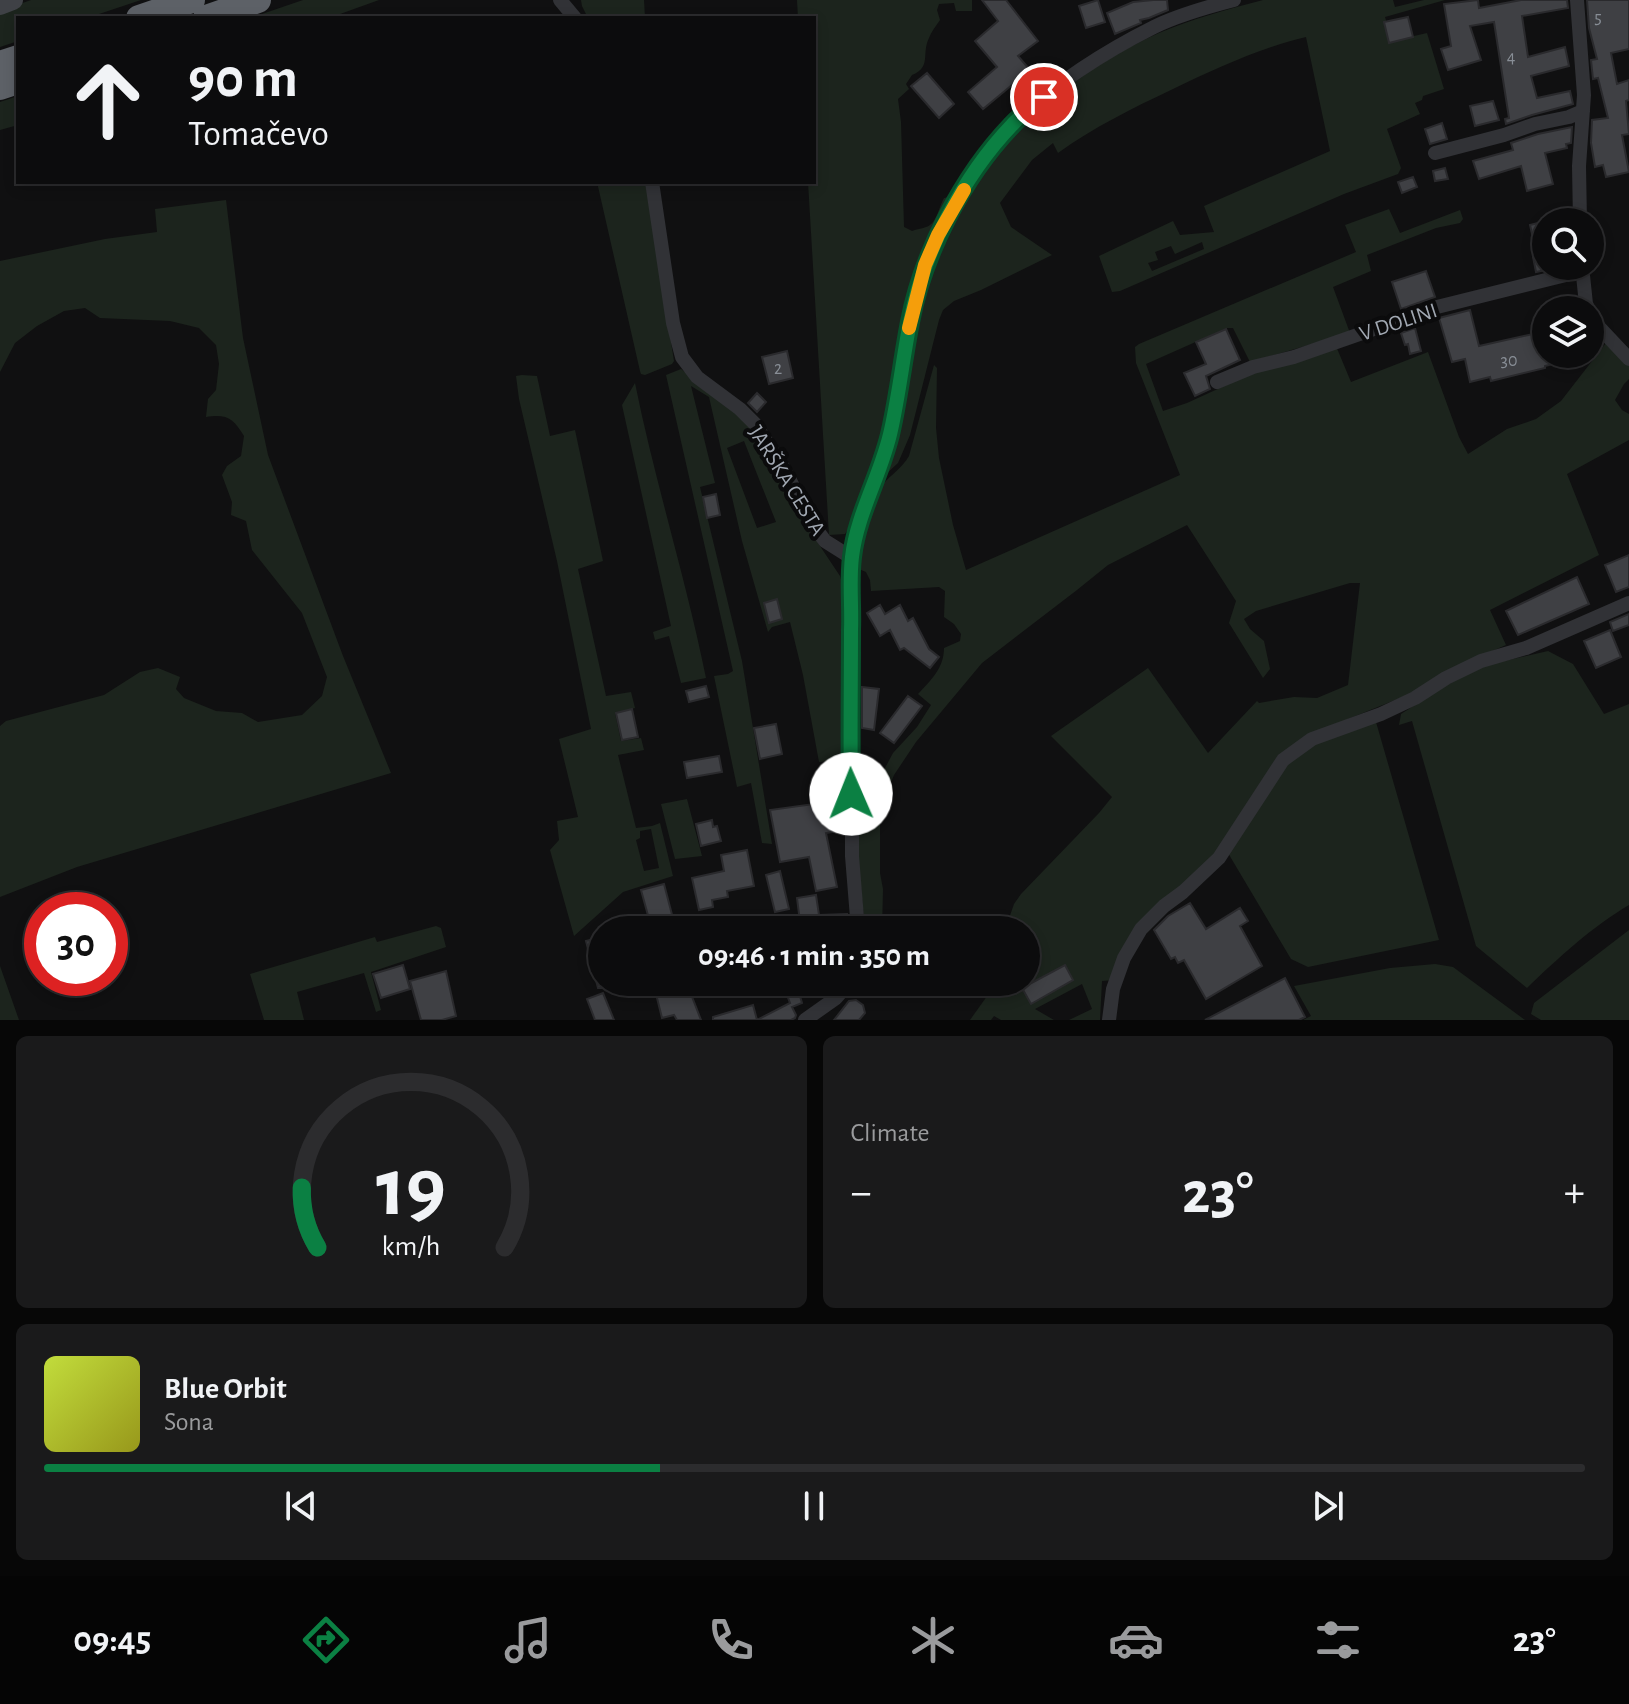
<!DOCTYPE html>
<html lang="en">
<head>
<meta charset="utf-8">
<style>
	:root { --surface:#0c0c0d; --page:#1a1a1b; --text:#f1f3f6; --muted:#9a9b9d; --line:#2c2c2e; --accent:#0b8043 }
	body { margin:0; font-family:"Alegreya Sans",sans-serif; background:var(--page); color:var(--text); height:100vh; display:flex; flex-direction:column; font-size:30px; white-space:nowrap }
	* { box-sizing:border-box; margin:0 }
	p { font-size:26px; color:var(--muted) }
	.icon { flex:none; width:44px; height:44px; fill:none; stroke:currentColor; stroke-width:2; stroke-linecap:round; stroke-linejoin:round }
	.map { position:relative; height:1020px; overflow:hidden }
	.details { display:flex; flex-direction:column; gap:16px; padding:16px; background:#070707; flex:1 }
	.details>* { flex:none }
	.banner { position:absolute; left:16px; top:16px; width:800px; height:168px; border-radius:0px; box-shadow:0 4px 12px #0003,0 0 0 2px var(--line); background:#0c0c0d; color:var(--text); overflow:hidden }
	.tools { position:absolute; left:1532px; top:208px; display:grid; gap:16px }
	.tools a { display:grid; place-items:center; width:72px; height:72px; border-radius:50%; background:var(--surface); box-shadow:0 4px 12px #0003,0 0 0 2px var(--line); font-size:40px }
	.speed { position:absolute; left:24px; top:892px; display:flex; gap:16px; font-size:40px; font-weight:700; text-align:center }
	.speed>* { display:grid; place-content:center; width:104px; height:104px; border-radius:50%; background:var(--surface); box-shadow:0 4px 12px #0003,0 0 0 2px var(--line); line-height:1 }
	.speed .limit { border:12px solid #d22; background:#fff; color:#111 }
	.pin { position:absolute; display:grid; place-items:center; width:68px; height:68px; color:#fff; margin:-34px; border:4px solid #fff; border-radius:50%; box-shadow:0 2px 8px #0007 }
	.me { position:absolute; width:88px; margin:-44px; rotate:359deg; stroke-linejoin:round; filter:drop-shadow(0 0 6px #0008) }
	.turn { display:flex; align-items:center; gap:28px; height:168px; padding:0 40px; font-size:36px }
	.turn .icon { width:104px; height:104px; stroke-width:2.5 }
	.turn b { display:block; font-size:56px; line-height:68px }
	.big { font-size:60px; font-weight:700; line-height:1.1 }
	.details .tile { flex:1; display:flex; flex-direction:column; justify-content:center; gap:12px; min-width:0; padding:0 28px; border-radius:12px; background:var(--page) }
	.details .dial { align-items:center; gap:0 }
	.dial svg { height:208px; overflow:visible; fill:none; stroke:var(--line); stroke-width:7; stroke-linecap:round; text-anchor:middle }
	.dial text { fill:var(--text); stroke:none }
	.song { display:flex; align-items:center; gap:24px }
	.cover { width:96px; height:96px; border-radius:12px; background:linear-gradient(135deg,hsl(70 70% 55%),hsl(60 70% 35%)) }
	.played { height:8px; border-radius:4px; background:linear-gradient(90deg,var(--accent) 40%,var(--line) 40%) }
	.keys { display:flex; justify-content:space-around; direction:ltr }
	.heat { display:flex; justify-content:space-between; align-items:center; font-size:44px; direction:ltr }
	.details .tiles { flex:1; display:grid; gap:16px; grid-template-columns:1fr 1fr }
	.tile:last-child { grid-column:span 2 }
	.trip { position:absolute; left:588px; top:916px; width:452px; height:80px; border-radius:40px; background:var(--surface); box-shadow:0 4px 12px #0003,0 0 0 2px var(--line); font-weight:700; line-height:80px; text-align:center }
	.tab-bar { display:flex; height:128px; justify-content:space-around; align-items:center; background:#050505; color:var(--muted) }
	.tab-bar .icon { width:56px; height:56px }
	.tab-bar .current { color:var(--accent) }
	.tab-bar b { font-size:36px; color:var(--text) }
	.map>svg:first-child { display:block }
</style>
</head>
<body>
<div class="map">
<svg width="1629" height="1020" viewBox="0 0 1629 1020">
	<rect width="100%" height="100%" fill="#101011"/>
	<path fill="#1c241d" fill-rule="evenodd" d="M 31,0 L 141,0 L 87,18 L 18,18 L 18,41 L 0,47 L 0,11 Z
		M 303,0 L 379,0 L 329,18 L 250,18 Z
		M 581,0 L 644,0 L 645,18 L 588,18 L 582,6 Z
		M 797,0 L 972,0 L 972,11 L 956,11 L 954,3 L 939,4 L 937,10 L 940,20 C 936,26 931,32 929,38 C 921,54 932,67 912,75 L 906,84 L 909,89 L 898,99 L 901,122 L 904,227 L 912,231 C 917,229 921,229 926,227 C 936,225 939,207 944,198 L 955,196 L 908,305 L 894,371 L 883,440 L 850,527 L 845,534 L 829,535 L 808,182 L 814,182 L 814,18 L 798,18 Z
		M 1263,0 L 1393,0 L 1395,7 L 1424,0 L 1445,0 L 1385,17 L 1392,41 L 1427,33 L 1444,89 L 1423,96 L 1422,100 L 1415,103 L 1420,114 L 1387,129 L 1401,168 L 1398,174 L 1344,194 L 1120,291 L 1112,292 L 1099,256 L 1173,221 L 1180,235 L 1214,232 L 1204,206 L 1330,151 L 1306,37 C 1260,48 1215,69 1173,89 C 1133,108 1094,127 1058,153 L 1053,143 L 1032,160 L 1000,203 L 1011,227 L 1052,255 L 981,290 L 954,301 L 943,310 L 939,320 L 910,435 L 898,463 L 885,475 C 900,404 910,330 935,262 C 972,161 1061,76 1159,33 C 1192,19 1228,9 1263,0 ZM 1202,242 L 1204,249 L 1152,271 L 1148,263 L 1158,260 L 1155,252 L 1171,246 L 1175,254 Z
		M 18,96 L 18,125 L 0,130 L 0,102 Z
		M 597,182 L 646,182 L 674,361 L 672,364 L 645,375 L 641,374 L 640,371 Z
		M 226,200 L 243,338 L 268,455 L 343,656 L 391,773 L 77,867 L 0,897 L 0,726 L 6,721 L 104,695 L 140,672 L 158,668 L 180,677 L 176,689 L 184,698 L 216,711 L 242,713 L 258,722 L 302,715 L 322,696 L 327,677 L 302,613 L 252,550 L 246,521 L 231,515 L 232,502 L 222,475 L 227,466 L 241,456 L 244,436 C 233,418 227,414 206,417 L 208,399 L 216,390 L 219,364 L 216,345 L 199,328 L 170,321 L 100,318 L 85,308 L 64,311 L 37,326 L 15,343 L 0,372 L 0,261 L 105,239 L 157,232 L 155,209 Z
		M 1389,209 L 1400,233 L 1460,210 L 1463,219 L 1460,223 L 1436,228 L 1367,255 L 1371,271 L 1333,287 L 1350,333 L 1250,362 L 1233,328 L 1227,328 L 1146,364 L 1163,411 L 1187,403 L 1257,371 L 1336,346 L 1351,382 L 1428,352 L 1459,437 L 1468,454 L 1507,429 L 1536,419 L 1561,401 L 1606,343 L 1629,366 L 1629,379 L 1624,384 L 1615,400 L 1622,410 L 1629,414 L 1629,440 L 1567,474 L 1599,555 L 1490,610 L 1506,645 L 1442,673 L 1410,694 L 1348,719 L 1288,750 L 1213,858 L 1163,901 L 1113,980 L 1102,981 L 1100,1020 L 1069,1020 L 1092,1009 L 1082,984 L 1035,1009 L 1054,1020 L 1001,1020 L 994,1016 L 991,1020 L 970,1020 L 990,992 L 991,982 L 1026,982 L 1026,930 L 1005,930 L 1014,904 L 1021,894 L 1099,813 L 1112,797 L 1051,736 L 1148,668 L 1208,753 L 1257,701 L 1259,703 L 1294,697 L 1317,698 L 1348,685 L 1360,583 L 1350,583 L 1256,611 L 1244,619 L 1250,629 L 1264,641 L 1270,669 L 1263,678 L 1229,623 L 1236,601 L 1187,525 L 1108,565 L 1077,590 L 982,663 L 916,742 L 894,775 L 885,797 L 880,821 L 880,873 L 883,889 L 882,930 L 865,930 L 856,835 L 857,803 L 869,798 L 893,753 L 917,727 L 931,705 L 918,694 C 931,680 944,668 944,648 L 960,641 L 961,634 L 954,624 L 944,617 L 945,591 L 939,587 L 871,591 L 870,580 L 866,572 L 859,569 C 863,542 864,507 883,484 C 892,474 902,468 909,456 L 934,365 L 937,368 L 936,428 L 939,458 L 953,525 L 966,570 L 1180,475 L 1136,363 L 1135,347 L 1139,344 L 1356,252 L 1345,225 Z
		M 681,369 L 741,414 L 760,439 L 814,537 L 840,576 L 844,590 L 848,620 L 846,667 L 843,680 L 843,686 L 846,691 L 846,755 L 842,760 L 819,762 L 803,675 L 790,622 L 772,627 L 768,632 L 742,541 L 709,397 L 691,386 L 715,483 L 700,487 L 742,661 L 772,844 L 762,843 L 751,783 L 737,787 L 714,676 L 728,674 L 733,671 L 666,375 ZM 744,441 L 776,522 L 757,528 L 727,448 Z
		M 522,375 L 537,376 L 550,436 L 575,430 L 603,561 L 578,569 L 606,696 L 631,692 L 635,708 L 615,713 L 621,741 L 641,738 L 644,750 L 618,755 L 636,828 L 652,826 L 660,823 L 673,876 L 623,892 L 574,936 L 550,850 L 559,840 L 557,821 L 578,817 L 559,739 L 591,729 L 557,561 L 519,399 L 516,376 ZM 651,829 L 659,868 L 644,871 L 636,840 L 640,838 L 640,831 Z
		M 635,383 C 655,482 686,579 706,678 L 681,683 L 669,636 L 655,640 L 653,632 L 671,626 L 622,405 Z
		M 1548,651 L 1573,664 L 1604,714 L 1629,704 L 1629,905 C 1593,926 1557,959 1527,988 L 1476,946 L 1412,721 L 1399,725 L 1401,714 L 1438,690 L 1482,666 Z
		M 1376,722 L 1439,940 L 1308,967 L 1291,959 L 1228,853 L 1284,765 L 1316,742 Z
		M 687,799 L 702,856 L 675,859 L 661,804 Z
		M 436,926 L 441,928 L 446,947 L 371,972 L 381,1010 L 376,1012 L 364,973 L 297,992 L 304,1020 L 264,1020 L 250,974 L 375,937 L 377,942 Z
		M 1629,930 L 1629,1020 L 1541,1020 L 1531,1014 L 1534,1003 Z
		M 1435,964 L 1453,967 L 1525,1020 L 1303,1020 L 1311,1016 L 1294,986 L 1390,968 Z
		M 0,966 L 19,1020 L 0,1020 Z"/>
	<path fill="#3f4044" stroke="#2a2a2d" stroke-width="2" d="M 982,0 L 1006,0 L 1038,41 L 1018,56 L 1030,70 L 983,109 L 968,92 L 997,67 L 975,41 L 998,21 Z
		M 1098,0 L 1105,22 L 1086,28 L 1079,6 Z
		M 1153,0 L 1167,0 L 1168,10 L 1149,18 L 1140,20 L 1141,23 L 1115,34 L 1107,13 L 1133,2 Z
		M 1478,0 L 1479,8 L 1521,0 L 1567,0 L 1568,8 L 1522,16 L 1528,57 L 1565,47 L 1569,66 L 1531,76 L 1537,98 L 1570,91 L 1573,104 L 1532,115 L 1506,124 L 1505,119 L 1509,118 L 1494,22 L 1470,26 L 1481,60 L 1448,70 L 1441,49 L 1451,46 L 1444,4 Z
		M 1587,0 L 1629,0 L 1629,49 L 1611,53 L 1617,84 L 1629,80 L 1629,100 L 1626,101 L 1629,134 L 1622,135 L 1629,172 L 1606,177 L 1603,165 L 1595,167 L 1591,143 L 1592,120 L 1608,118 L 1598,78 L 1593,79 L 1591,60 L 1597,59 L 1589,28 Z
		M 1408,17 L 1413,37 L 1389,43 L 1384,22 Z
		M 927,73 L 954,104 L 939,118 L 911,86 Z
		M 1493,101 L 1499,120 L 1475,126 L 1470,106 Z
		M 1442,123 L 1447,139 L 1430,144 L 1425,129 Z
		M 1572,127 L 1571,143 L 1566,144 L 1567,148 L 1545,153 L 1553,184 L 1527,191 L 1521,166 L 1479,179 L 1473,161 L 1513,150 L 1511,143 L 1538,134 Z
		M 1445,168 L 1448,179 L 1435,181 L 1433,171 Z
		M 1413,177 L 1417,187 L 1402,193 L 1398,182 Z
		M 1546,221 L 1546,270 L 1536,272 L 1533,257 L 1537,256 L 1530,225 Z
		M 1426,271 L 1435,297 L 1401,309 L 1392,282 Z
		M 1470,310 L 1479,346 L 1546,331 L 1546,354 L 1551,354 L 1553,364 L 1545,366 L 1545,368 L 1491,381 L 1490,377 L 1470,382 L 1465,359 L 1452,362 L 1439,318 Z
		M 1415,328 L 1421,351 L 1410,354 L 1408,344 L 1405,345 L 1401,333 Z
		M 1226,329 L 1240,360 L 1206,376 L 1210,389 L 1195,396 L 1184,373 L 1206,364 L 1196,342 Z
		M 787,351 L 793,378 L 769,384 L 762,357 Z
		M 757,393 L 766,402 L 757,412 L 748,403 Z
		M 716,494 L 720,515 L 707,518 L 703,497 Z
		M 1629,555 L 1629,587 L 1616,592 L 1605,565 Z
		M 1577,577 L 1589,604 L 1518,635 L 1506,611 Z
		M 777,599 L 782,619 L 769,623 L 764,603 Z
		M 880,605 L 885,614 L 900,605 L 908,621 L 913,618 L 929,649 L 939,657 L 930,668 L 904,648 L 900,650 L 890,630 L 880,636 L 867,613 Z
		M 1629,614 L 1629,625 L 1613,631 L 1610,622 Z
		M 1610,630 L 1621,657 L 1596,668 L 1584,641 Z
		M 706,686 L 709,697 L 689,702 L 686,691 Z
		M 862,687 L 879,689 L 874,730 L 862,728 Z
		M 908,696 L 922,706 L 894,743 L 880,733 Z
		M 632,709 L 638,737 L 622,740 L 616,713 Z
		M 776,724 L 782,754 L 760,759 L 754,728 Z
		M 719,756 L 722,772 L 687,778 L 684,762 Z
		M 828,802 L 833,832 L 826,833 L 837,887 L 816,891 L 809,857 L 780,862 L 770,810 Z
		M 871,805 L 882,809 L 875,825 L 864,821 Z
		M 712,820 L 713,827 L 717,826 L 721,841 L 701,846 L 696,824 Z
		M 747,850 L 754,886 L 727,891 L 728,897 L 712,900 L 713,907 L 699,910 L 692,878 L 724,871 L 721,855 Z
		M 780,871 L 789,909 L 775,912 L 766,875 Z
		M 664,884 L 676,930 L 652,930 L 641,890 Z
		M 816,895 L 819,915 L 847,914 L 848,930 L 801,930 L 797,898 Z
		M 1190,903 L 1206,929 L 1240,908 L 1248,921 L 1240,926 L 1262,966 L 1206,999 L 1184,960 L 1178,963 L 1175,957 L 1171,959 L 1154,930 L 1168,916 Z
		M 602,937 L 602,988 L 598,988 L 586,941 Z
		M 403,965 L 410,989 L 381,998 L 373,974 Z
		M 1065,965 L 1073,980 L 1031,1004 L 1022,988 Z
		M 446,971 L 456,1016 L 442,1020 L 421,1020 L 410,981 Z
		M 1285,978 L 1305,1017 L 1299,1020 L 1205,1020 Z
		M 653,982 L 723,982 L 723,988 L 691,994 L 701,1020 L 677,1020 L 674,1015 L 662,1018 Z
		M 782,982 L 796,982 L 802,1003 L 792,1007 L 796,1015 L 795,1018 L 791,1020 L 713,1020 L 713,1017 L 753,1005 L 757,1020 L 790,1003 Z
		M 603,993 L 614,1020 L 595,1020 L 587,999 Z
		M 856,1000 L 863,1005 L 865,1013 L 859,1020 L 834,1020 L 849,1001 Z"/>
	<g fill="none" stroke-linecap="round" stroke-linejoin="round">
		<path stroke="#313236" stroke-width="14" d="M 560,0 L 575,18
			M 1577,0 L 1584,95 L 1579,166 L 1580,222
			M 1435,153 L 1504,135 L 1535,124 L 1569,117 L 1583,111
			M 652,182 L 673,323 L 682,357 L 697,377 L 740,409 L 755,424 L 783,467 L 813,525 L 825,541 L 852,558
			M 1582,266 L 1586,304 L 1589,310
			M 1590,312 L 1598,326 L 1629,359
			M 1217,382 L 1253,367 L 1294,357 L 1437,307 L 1582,271
			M 858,930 L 852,856 L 852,558 C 860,514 882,475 891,431 C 904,376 907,319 925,265 C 933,242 945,222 958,201 C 974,173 991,144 1014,122 C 1055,84 1104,52 1154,27 C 1178,15 1207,7 1234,0
			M 805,1020 L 836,998 L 850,982
			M 1109,1020 L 1113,989 L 1124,958 L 1141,929 L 1164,906 L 1183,892 L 1219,858 L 1283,760 L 1312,739 L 1381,714 L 1415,698 L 1446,678 L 1481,661 L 1526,648 L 1629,603"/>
		<path stroke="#3f4146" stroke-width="20" d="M 0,5 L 13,0"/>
		<path stroke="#5d6167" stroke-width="26" d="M 139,18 L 192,0
			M 206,18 L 258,0
			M 0,64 L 18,58
			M 0,87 L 18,81"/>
	</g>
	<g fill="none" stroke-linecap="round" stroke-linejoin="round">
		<g stroke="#07532c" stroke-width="20">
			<path id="route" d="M 851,794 C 850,740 851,685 851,630 C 852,606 849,581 852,557 C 857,513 882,473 891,430 C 899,394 903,358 910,322 C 923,253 963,176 1012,125 C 1021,115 1033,106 1044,97"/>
		</g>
		<use href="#route" stroke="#0b8043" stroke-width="14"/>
		<path stroke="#f59e0b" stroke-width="14" d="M 909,328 L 925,265 L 938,235 L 964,190"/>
	</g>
	<g text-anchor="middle" stroke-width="8" stroke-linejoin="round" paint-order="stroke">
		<g font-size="18" fill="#888e96">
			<text x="1598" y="23">5</text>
			<text x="1511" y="63">4</text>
			<text x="1509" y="366">30</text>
			<text x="778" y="374">2</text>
		</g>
		<g font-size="22" fill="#a1a8b2" stroke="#0b0b0c">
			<text transform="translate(1398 321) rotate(-18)" y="8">V DOLINI</text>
			<text transform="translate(788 480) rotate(58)" y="8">JARŠKA CESTA</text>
		</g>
	</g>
</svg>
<div class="tools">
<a><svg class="icon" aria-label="search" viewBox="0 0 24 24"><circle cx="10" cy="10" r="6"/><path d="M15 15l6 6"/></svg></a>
<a><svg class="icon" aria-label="layers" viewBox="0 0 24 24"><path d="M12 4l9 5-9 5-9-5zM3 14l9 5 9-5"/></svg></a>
</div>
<div class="speed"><div class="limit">30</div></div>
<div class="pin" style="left:1044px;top:97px;background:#d93025"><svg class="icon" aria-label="arrive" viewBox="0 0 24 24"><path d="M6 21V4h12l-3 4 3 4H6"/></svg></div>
<svg class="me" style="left:851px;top:794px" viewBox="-20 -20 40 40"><circle r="19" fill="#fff"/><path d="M0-13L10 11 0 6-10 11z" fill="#0b8043"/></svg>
<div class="trip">09:46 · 1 min · 350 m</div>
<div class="banner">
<div class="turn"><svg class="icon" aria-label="ahead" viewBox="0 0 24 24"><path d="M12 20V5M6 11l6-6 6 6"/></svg><div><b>90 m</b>Tomačevo</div></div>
</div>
</div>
<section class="details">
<div class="tiles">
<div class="tile dial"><svg viewBox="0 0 100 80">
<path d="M14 69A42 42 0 1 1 86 69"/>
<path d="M14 69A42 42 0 0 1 8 46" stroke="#0b8043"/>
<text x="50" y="56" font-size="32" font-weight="700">19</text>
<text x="50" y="72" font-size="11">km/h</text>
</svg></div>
<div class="tile"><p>Climate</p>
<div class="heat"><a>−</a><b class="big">23°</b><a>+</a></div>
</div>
<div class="tile">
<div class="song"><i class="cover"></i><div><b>Blue Orbit</b><p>Sona</p></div></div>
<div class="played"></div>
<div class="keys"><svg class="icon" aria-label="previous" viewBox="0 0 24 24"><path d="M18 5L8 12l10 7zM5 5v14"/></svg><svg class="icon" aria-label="pause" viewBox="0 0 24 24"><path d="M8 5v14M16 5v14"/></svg><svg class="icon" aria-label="next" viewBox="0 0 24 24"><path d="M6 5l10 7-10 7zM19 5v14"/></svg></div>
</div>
</div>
</section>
<nav class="tab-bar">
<b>09:45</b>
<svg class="icon current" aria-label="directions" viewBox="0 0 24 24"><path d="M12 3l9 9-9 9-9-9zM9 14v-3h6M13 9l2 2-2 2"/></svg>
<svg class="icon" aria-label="music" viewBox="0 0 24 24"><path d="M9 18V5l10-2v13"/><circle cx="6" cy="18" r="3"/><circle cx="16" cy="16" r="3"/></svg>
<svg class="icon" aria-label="phone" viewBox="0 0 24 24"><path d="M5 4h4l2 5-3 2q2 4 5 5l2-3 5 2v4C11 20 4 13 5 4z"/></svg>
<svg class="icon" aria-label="climate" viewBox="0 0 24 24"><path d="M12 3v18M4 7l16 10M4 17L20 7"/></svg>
<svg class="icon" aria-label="car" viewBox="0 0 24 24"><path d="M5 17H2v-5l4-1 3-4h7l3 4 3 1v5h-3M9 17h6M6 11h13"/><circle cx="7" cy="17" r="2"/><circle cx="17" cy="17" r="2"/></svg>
<svg class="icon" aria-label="filters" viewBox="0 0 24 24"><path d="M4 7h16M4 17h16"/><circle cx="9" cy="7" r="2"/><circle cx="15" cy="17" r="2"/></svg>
<b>23°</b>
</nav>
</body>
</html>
